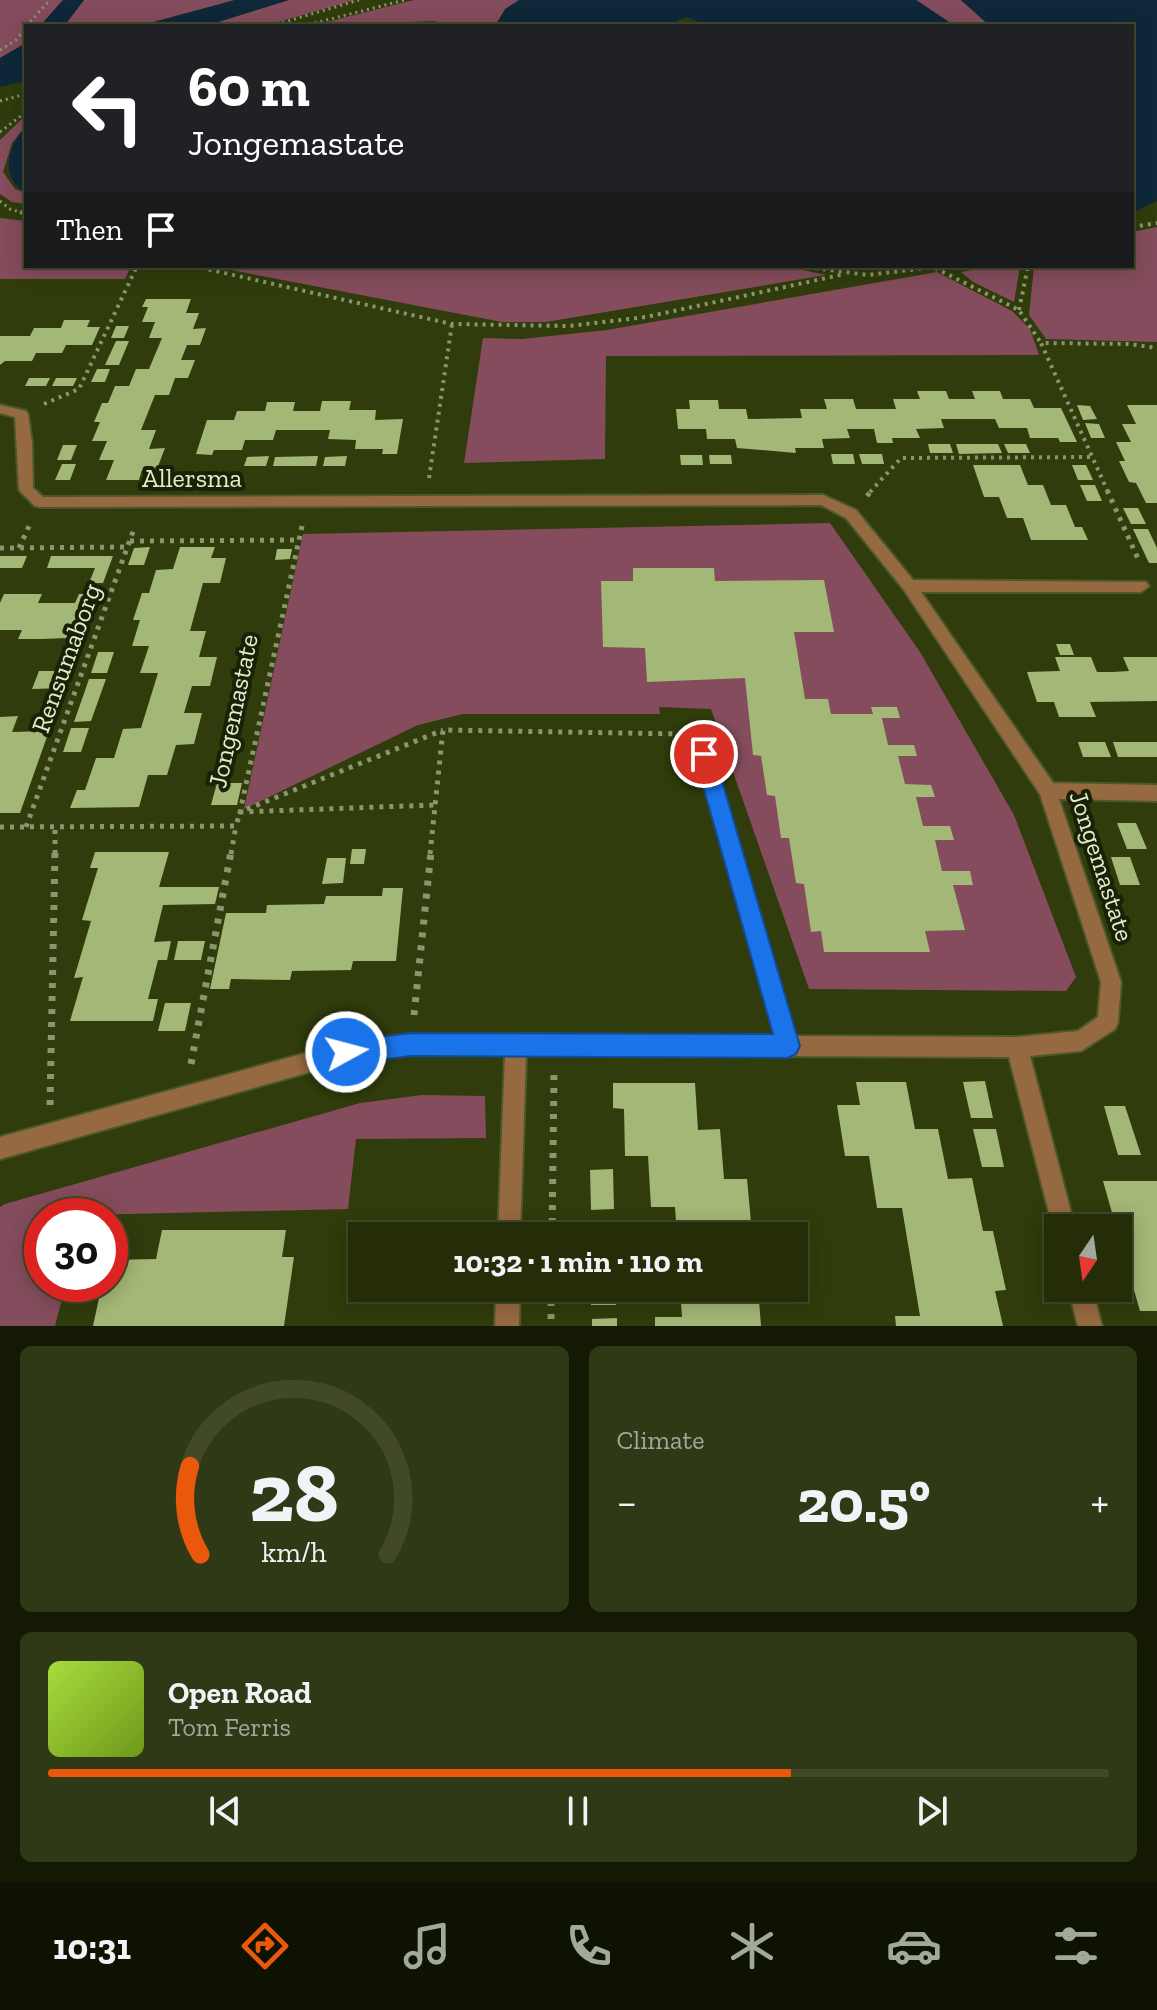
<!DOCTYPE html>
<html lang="en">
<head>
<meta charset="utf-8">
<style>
	:root { --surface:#242d08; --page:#303916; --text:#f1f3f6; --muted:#a3a89c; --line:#414929; --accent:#ea580c }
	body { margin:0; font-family:"Zilla Slab",serif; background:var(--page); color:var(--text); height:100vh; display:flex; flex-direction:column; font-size:30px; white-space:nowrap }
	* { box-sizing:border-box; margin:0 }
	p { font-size:26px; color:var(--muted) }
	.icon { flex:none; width:44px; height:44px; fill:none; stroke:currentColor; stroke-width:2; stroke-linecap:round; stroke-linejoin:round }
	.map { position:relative; height:1326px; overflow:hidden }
	.sheet { display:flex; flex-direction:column; gap:20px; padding:20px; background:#141904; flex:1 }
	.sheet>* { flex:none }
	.banner { position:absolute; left:24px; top:24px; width:1110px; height:244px; border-radius:0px; box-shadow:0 4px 20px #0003,0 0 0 2px var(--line); background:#202124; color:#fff; overflow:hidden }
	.needle { width:52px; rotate:193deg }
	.tools { position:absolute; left:1044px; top:1214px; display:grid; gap:16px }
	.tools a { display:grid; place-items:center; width:88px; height:88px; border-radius:0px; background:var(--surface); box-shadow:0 4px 20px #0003,0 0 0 2px var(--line); font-size:40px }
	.speed { position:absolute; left:24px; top:1198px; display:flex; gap:16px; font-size:40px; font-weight:700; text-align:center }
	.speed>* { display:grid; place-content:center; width:104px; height:104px; border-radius:50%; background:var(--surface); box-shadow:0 4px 20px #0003,0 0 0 2px var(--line); line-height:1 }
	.speed .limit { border:12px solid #d22; background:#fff; color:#111 }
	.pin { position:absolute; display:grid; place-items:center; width:68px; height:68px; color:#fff; margin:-34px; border:4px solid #fff; border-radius:50%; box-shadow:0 2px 8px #0007 }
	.me { position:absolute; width:88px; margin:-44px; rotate:83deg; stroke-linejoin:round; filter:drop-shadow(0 0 6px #0008) }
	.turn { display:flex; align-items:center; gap:28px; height:168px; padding:0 32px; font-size:36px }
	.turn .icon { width:104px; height:104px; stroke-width:2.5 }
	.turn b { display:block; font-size:56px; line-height:68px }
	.then { display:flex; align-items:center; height:76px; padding:0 32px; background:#0003; gap:16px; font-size:30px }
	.big { font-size:60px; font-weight:700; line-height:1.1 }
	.sheet .card { flex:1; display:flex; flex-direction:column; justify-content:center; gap:12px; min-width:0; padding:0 28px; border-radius:12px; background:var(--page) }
	.sheet .dial { align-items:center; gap:0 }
	.dial svg { height:208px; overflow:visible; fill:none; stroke:var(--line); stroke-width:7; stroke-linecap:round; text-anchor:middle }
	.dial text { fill:var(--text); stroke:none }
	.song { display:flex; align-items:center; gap:24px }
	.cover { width:96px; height:96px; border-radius:12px; background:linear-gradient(135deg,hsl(80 70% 55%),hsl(80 70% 35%)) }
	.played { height:8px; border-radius:4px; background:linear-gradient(90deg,var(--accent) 70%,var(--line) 70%) }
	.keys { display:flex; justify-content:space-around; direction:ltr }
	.heat { display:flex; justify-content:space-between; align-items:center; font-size:44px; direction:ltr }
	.sheet .tiles { flex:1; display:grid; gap:20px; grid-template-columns:1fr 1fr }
	.card:last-child { grid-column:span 2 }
	.trip { position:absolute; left:348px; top:1222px; width:460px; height:80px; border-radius:0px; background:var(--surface); box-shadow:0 4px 20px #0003,0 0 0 2px var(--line); font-weight:700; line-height:80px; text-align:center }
	.tabs { display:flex; height:128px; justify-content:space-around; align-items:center; background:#0e1203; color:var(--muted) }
	.tabs .icon { width:56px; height:56px }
	.tabs .active { color:var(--accent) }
	.tabs b { font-size:36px; color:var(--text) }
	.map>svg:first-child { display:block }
</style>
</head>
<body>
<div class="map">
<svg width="1157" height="1326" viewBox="0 0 1157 1326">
	<rect width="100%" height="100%" fill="#303c0b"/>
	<path fill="#844c5c" d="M 0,0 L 63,0 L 40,26 L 26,26 L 26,43 L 0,58 Z
		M 84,0 L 235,0 L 139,26 L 64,26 Z
		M 289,0 L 355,0 L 264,26 L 205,26 Z
		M 414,0 L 519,0 L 495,26 L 446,26 L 434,21 L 311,26 Z
		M 916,0 L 961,0 L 990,26 L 955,26 Z
		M 26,115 L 26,126 L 12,143 L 3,172 L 15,189 L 26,193 L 26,204 L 12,202 L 0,194 L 0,140 Z
		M 0,218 L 26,221 L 26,266 L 131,266 L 125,279 L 0,279 Z
		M 1157,227 L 1157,342 L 1046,339 L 1029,315 L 1034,267 L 1132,266 L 1132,232 Z
		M 210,266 L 784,266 L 826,275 L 546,322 L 502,322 Z
		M 992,266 L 1020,266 L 1014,302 L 973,282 L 961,272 Z
		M 937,272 L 1012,311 L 1030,329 L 1039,355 L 606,356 L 605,459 L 464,463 L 483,338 L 522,339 L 607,330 Z
		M 830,523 L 920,652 L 1014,815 L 1076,977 L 1066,991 L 809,989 L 711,709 L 659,707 L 660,714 L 463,714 L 418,725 L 244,809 L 303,534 Z
		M 422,1095 L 485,1096 L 486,1138 L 356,1139 L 348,1209 L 42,1216 L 42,1284 L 66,1284 L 55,1326 L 0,1326 L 0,1207 L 5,1204 L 360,1103 Z"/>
	<path fill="#0e283a" d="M 63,0 L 84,0 L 64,26 L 40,26 Z
		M 235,0 L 289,0 L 205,26 L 139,26 Z
		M 519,0 L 916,0 L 955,26 L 706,26 L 687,17 L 677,21 L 678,26 L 495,26 L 505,9 Z
		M 961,0 L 1157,0 L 1157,201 L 1132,213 L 1132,26 L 990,26 Z
		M 26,43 L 26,81 L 0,87 L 0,58 Z
		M 26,126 L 26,193 C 0,179 6,148 26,126 Z"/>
	<path fill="#a3b776" d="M 146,299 L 191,299 L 186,313 L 199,313 L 193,329 L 206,328 L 200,345 L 187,345 L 181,360 L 195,360 L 188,378 L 175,378 L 169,395 L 155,395 L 141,430 L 156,430 L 149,449 L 165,448 L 157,469 L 142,470 L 139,480 L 106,480 L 114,460 L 99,460 L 107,441 L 92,441 L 100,422 L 94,422 L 102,403 L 108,403 L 115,386 L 129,386 L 136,369 L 149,369 L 162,338 L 149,338 L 155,322 L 142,322 L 148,307 L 142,307 Z
		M 64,320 L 90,320 L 87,327 L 100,327 L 92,345 L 66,345 L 62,353 L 36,353 L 32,361 L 5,361 L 0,365 L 0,336 L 30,336 L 34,328 L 61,328 Z
		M 116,326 L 129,326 L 124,338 L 111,338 Z
		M 116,341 L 129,341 L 119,365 L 105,365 Z
		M 97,369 L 110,369 L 105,382 L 91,382 Z
		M 29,378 L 50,378 L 46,386 L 25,386 Z
		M 56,378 L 77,378 L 73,386 L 52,386 Z
		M 917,391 L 946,391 L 949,399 L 975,399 L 972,391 L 1000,391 L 1003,399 L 1030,399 L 1034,408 L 1061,408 L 1077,442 L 1060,442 L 1058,438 L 1030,438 L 1027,428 L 999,428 L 995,419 L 941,419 L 944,428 L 916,429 L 920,438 L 892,438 L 893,443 L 877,443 L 874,429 L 847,429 L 850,438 L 822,439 L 824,448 L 795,448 L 796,453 L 737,448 L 735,439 L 707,439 L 706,429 L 678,429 L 676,409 L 690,409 L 689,400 L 718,400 L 719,409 L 746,409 L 748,419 L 802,418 L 800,409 L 827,409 L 824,399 L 853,399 L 856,409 L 896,409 L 893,399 L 920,399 Z
		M 322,401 L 351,401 L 349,410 L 376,410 L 375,420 L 403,419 L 397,454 L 382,454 L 383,449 L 355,449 L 356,440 L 328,439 L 330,430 L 276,430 L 273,440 L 245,440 L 242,450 L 214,450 L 212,455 L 196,454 L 207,420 L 234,420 L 237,411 L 265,411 L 267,402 L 295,402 L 293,411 L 320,411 Z
		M 1077,405 L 1090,406 L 1097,419 L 1083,420 Z
		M 1127,405 L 1157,405 L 1157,503 L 1146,503 L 1136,483 L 1129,482 L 1119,461 L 1125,461 L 1116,442 L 1131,442 L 1122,424 L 1136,424 Z
		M 1085,423 L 1099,424 L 1105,438 L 1091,438 Z
		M 928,444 L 950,444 L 953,453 L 930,453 Z
		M 956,444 L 998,444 L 1002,453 L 959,454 Z
		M 1004,444 L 1026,444 L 1030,453 L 1008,453 Z
		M 63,445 L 77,445 L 71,460 L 57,460 Z
		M 831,454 L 853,454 L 855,464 L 833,464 Z
		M 859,454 L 882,454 L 884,464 L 862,464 Z
		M 680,455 L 702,455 L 703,465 L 681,465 Z
		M 709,455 L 731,455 L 732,464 L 710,464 Z
		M 269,456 L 266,466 L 244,466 L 247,457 Z
		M 318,456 L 316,466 L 273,466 L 275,457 Z
		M 347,456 L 345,466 L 323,466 L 325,457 Z
		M 62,464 L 76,464 L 70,480 L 55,480 Z
		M 973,465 L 1020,465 L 1028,485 L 1043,485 L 1051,505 L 1066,505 L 1075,527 L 1082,527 L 1088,540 L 1031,540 L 1023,518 L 1007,518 L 999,497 L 984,497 Z
		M 1072,465 L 1086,465 L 1093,480 L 1078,480 Z
		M 1080,485 L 1095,485 L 1102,501 L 1087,501 Z
		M 1123,508 L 1138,508 L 1146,524 L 1131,524 Z
		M 1133,529 L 1148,529 L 1157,548 L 1157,563 L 1149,563 Z
		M 150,547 L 144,565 L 128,565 L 134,548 Z
		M 180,547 L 215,547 L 211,558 L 226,558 L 220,583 L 203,583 L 190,631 L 206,631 L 199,657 L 217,657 L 210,686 L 192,686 L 184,713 L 202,713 L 194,744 L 176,745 L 167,775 L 148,775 L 139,807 L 70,808 L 77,790 L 85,790 L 96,758 L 114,758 L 123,729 L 141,728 L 158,673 L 140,673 L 149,646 L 132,646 L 140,620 L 133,620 L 142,593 L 149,593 L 156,570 L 173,569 Z
		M 277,549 L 292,549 L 290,559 L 275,560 Z
		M 0,556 L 27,556 L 22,568 L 0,568 Z
		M 51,556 L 113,556 L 103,583 L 89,583 L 95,568 L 47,568 Z
		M 633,568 L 714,568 L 715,581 L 824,580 L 834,632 L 794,632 L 805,699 L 828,699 L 831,714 L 873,714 L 871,707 L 897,707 L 900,718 L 882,718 L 888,745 L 914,745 L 917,756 L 898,756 L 905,784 L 931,785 L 935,797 L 916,797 L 923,826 L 950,826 L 954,840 L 935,840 L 942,871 L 970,871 L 973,885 L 953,885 L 965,930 L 925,931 L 930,952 L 824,952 L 821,931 L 811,932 L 804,884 L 796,883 L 789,838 L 781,838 L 775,796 L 767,795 L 761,756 L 753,755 L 745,678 L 647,682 L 645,648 L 603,647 L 601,581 L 633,581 Z
		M 4,594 L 42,594 L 38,603 L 75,603 L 79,594 L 99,594 L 86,629 L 70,630 L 67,638 L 42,639 L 18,639 L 22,630 L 0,630 L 0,603 Z
		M 1056,644 L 1070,644 L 1074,655 L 1060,655 Z
		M 98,652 L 114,652 L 107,673 L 91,673 Z
		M 1055,657 L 1091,657 L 1097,672 L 1112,672 L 1129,671 L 1123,657 L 1157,657 L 1157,701 L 1090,702 L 1096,717 L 1059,717 L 1054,702 L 1037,702 L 1027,672 L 1060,671 Z
		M 39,671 L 70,671 L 63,688 L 32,689 Z
		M 89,679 L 106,679 L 91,721 L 74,722 Z
		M 18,716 L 12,732 L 49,731 L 20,813 L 0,813 L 0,717 Z
		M 71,728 L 89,728 L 81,752 L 63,752 Z
		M 1078,742 L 1105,742 L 1111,757 L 1083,757 Z
		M 1113,742 L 1157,742 L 1157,757 L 1118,757 Z
		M 217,783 L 242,783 L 237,805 L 211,805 Z
		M 1117,823 L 1136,823 L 1147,849 L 1127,849 Z
		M 352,849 L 366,849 L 364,864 L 350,864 Z
		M 95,852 L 169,852 L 159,887 L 219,887 L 215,904 L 163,905 L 154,942 L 171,941 L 167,960 L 158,960 L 148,999 L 158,999 L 153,1021 L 70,1021 L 83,977 L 74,978 L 91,921 L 82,920 L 98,868 L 90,868 Z
		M 1111,857 L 1130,857 L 1140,885 L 1120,885 Z
		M 327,858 L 346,858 L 343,883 L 322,884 Z
		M 383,888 L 403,888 L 396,961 L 353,961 L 351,970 L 292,971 L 290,980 L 231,979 L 229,989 L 210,989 L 226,913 L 266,913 L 267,905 L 324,904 L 326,896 L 382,896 Z
		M 178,941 L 205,941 L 201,960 L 174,960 Z
		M 165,1003 L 191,1003 L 185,1031 L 158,1031 Z
		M 985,1081 L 993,1118 L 971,1118 L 963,1082 Z
		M 856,1082 L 906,1082 L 915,1129 L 938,1129 L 948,1179 L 972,1178 L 983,1231 L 993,1231 L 1006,1290 L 995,1291 L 1003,1326 L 896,1326 L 895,1316 L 920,1316 L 902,1208 L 877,1208 L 869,1156 L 845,1156 L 837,1105 L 860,1105 Z
		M 613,1083 L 695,1083 L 698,1130 L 720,1129 L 724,1179 L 747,1179 L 752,1233 L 677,1236 L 675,1207 L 651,1207 L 648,1156 L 625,1156 L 624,1109 L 613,1108 Z
		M 1104,1106 L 1125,1106 L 1141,1155 L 1118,1155 Z
		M 973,1129 L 996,1129 L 1004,1167 L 982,1167 Z
		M 613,1169 L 614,1209 L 591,1210 L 590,1170 Z
		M 1103,1181 L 1157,1181 L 1157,1311 L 1140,1311 Z
		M 614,1221 L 615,1236 L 591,1236 L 591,1222 Z
		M 162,1230 L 286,1230 L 282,1257 L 294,1257 L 284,1326 L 93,1326 L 102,1284 L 110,1284 L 110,1260 L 156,1259 Z
		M 591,1288 L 616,1288 L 616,1305 L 591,1305 Z
		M 680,1288 L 758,1288 L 761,1326 L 655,1326 L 655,1317 L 682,1317 Z
		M 617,1318 L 617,1326 L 592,1326 L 592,1319 Z"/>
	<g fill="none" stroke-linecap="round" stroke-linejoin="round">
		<g stroke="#4c582a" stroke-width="4">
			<path id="minor" d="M 0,405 L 26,411 L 28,414 L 32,443 L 33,488 L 43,497 L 823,495 L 856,510 L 913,580 L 1146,582 L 1149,586 L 1141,592 L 921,592 L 1053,783 L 1157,785 L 1157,801 L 1059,799 L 1121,982 L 1118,1022 L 1115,1029 L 1081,1051 L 1030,1056 L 1075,1228 L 1058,1228 L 1058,1237 L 1053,1228 L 1009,1057 L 526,1055 L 520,1236 L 498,1236 L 505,1055 L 411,1054 L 346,1062 L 0,1159 L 0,1137 L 346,1042 L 411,1034 L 775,1036 L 695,754 L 698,749 L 704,747 L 710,749 L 713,754 L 795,1036 L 1017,1037 L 1078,1031 L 1098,1017 L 1101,982 L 1040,794 L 904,590 L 846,518 L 821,505 L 40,507 L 35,506 L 19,490 L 15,417 L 0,413 Z
				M 496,1288 L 520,1288 L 519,1326 L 495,1326 Z
				M 1068,1288 L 1092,1288 L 1102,1326 L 1078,1326 Z"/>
		</g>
		<path stroke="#8a966d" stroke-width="3" stroke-dasharray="2 4" stroke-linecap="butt" d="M 26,26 L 50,0
			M 271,26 L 359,0
			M 303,26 L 405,0
			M 0,50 L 16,40 L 26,27
			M 0,101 L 26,94
			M 0,132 L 26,112
			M 0,201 L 10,209 L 26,214"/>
		<path stroke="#8a966d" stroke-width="4" stroke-dasharray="3 5" stroke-linecap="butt" d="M 20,212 L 26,214
			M 1132,227 L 1157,223
			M 193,266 L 452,324 L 569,326 L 646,317 L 845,274
			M 799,266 L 868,275 L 941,266
			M 935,268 L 1019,310 L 1041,343
			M 1019,310 L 1028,266
			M 44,404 L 79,389 L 137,266
			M 429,478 L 452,324
			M 870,492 L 901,458 L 1093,457
			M 1108,492 L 1041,343 L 1129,344 L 1157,348"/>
		<path stroke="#8a966d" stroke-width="5" stroke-dasharray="4 6" stroke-linecap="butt" d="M 1107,490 L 1139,561
			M 867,496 L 872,490
			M 302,526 L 240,812 L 443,730
			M 130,541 L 299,540
			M 0,548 L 127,547
			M 19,548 L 30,524
			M 0,827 L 236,826 L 240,812 L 434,805
			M 26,827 L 135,526
			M 55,854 L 55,828
			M 231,854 L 236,826
			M 430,854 L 443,730 L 685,734"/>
		<path stroke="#8a966d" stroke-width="7" stroke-dasharray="5 8" stroke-linecap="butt" d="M 414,1015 L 431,852
			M 191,1064 L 231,852
			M 50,1105 L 55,852
			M 552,1236 L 554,1074
			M 551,1288 L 551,1326"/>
		<use href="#minor" fill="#966a41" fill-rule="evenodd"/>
	</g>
	<path fill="#1a73e8" stroke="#114b97" stroke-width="2" d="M 704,746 L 711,749 L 714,754 L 800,1046 L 796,1054 L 788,1058 L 411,1056 L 346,1064 L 337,1060 L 334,1052 L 337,1044 L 346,1041 L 411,1033 L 773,1034 L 694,754 L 697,749 Z"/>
	<g text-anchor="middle" stroke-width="8" stroke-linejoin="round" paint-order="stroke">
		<g font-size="26" fill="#e2edcc" stroke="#1a2107">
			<text x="192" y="487">Allersma</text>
			<text transform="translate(66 658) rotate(-70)" y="9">Rensumaborg</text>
			<text transform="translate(233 711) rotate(-78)" y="9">Jongemastate</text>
			<text transform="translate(1102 866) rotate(72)" y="9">Jongemastate</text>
		</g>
	</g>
</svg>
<div class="tools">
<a><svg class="needle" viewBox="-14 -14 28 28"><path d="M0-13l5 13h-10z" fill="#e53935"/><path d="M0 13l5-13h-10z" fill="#a3a89c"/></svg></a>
</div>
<div class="speed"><div class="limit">30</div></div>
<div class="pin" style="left:704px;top:754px;background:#d93025"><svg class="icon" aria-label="arrive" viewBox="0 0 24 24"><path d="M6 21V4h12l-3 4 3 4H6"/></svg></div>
<svg class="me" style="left:346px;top:1052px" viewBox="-20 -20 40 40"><circle r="17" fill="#1a73e8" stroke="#fff" stroke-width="3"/><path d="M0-11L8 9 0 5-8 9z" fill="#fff"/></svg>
<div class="trip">10:32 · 1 min · 110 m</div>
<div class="banner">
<div class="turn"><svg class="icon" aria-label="left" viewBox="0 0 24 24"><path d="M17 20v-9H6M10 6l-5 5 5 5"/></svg><div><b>60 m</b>Jongemastate</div></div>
<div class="then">Then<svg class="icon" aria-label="arrive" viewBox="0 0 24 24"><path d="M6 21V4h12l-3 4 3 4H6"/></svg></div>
</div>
</div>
<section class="sheet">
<div class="tiles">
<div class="card dial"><svg viewBox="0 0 100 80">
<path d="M14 69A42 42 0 1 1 86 69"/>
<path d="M14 69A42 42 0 0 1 10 35" stroke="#ea580c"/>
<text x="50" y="56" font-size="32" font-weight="700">28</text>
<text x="50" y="72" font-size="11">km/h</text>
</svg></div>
<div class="card"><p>Climate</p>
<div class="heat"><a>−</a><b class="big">20.5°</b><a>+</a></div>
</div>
<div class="card">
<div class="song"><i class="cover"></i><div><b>Open Road</b><p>Tom Ferris</p></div></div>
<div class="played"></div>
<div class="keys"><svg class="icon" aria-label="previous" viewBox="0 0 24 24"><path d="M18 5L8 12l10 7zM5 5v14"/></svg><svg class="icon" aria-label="pause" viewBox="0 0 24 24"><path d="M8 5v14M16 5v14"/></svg><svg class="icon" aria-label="next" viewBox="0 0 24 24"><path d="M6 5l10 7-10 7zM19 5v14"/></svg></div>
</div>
</div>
</section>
<nav class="tabs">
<b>10:31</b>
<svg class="icon active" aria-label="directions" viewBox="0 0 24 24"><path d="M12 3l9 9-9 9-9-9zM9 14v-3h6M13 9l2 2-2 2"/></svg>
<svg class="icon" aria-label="music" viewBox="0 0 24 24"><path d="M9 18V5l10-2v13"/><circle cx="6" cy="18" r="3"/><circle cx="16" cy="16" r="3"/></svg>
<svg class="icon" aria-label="phone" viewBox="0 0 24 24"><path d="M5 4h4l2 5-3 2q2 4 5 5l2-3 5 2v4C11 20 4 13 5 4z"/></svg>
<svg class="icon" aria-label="climate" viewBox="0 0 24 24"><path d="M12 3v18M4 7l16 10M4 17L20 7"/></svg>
<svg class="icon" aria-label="car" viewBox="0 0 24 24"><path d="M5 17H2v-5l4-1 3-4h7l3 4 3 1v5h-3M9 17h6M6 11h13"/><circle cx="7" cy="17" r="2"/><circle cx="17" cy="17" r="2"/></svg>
<svg class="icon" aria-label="filters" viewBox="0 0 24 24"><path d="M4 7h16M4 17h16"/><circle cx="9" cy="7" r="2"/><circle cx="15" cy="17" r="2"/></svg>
</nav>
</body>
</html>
